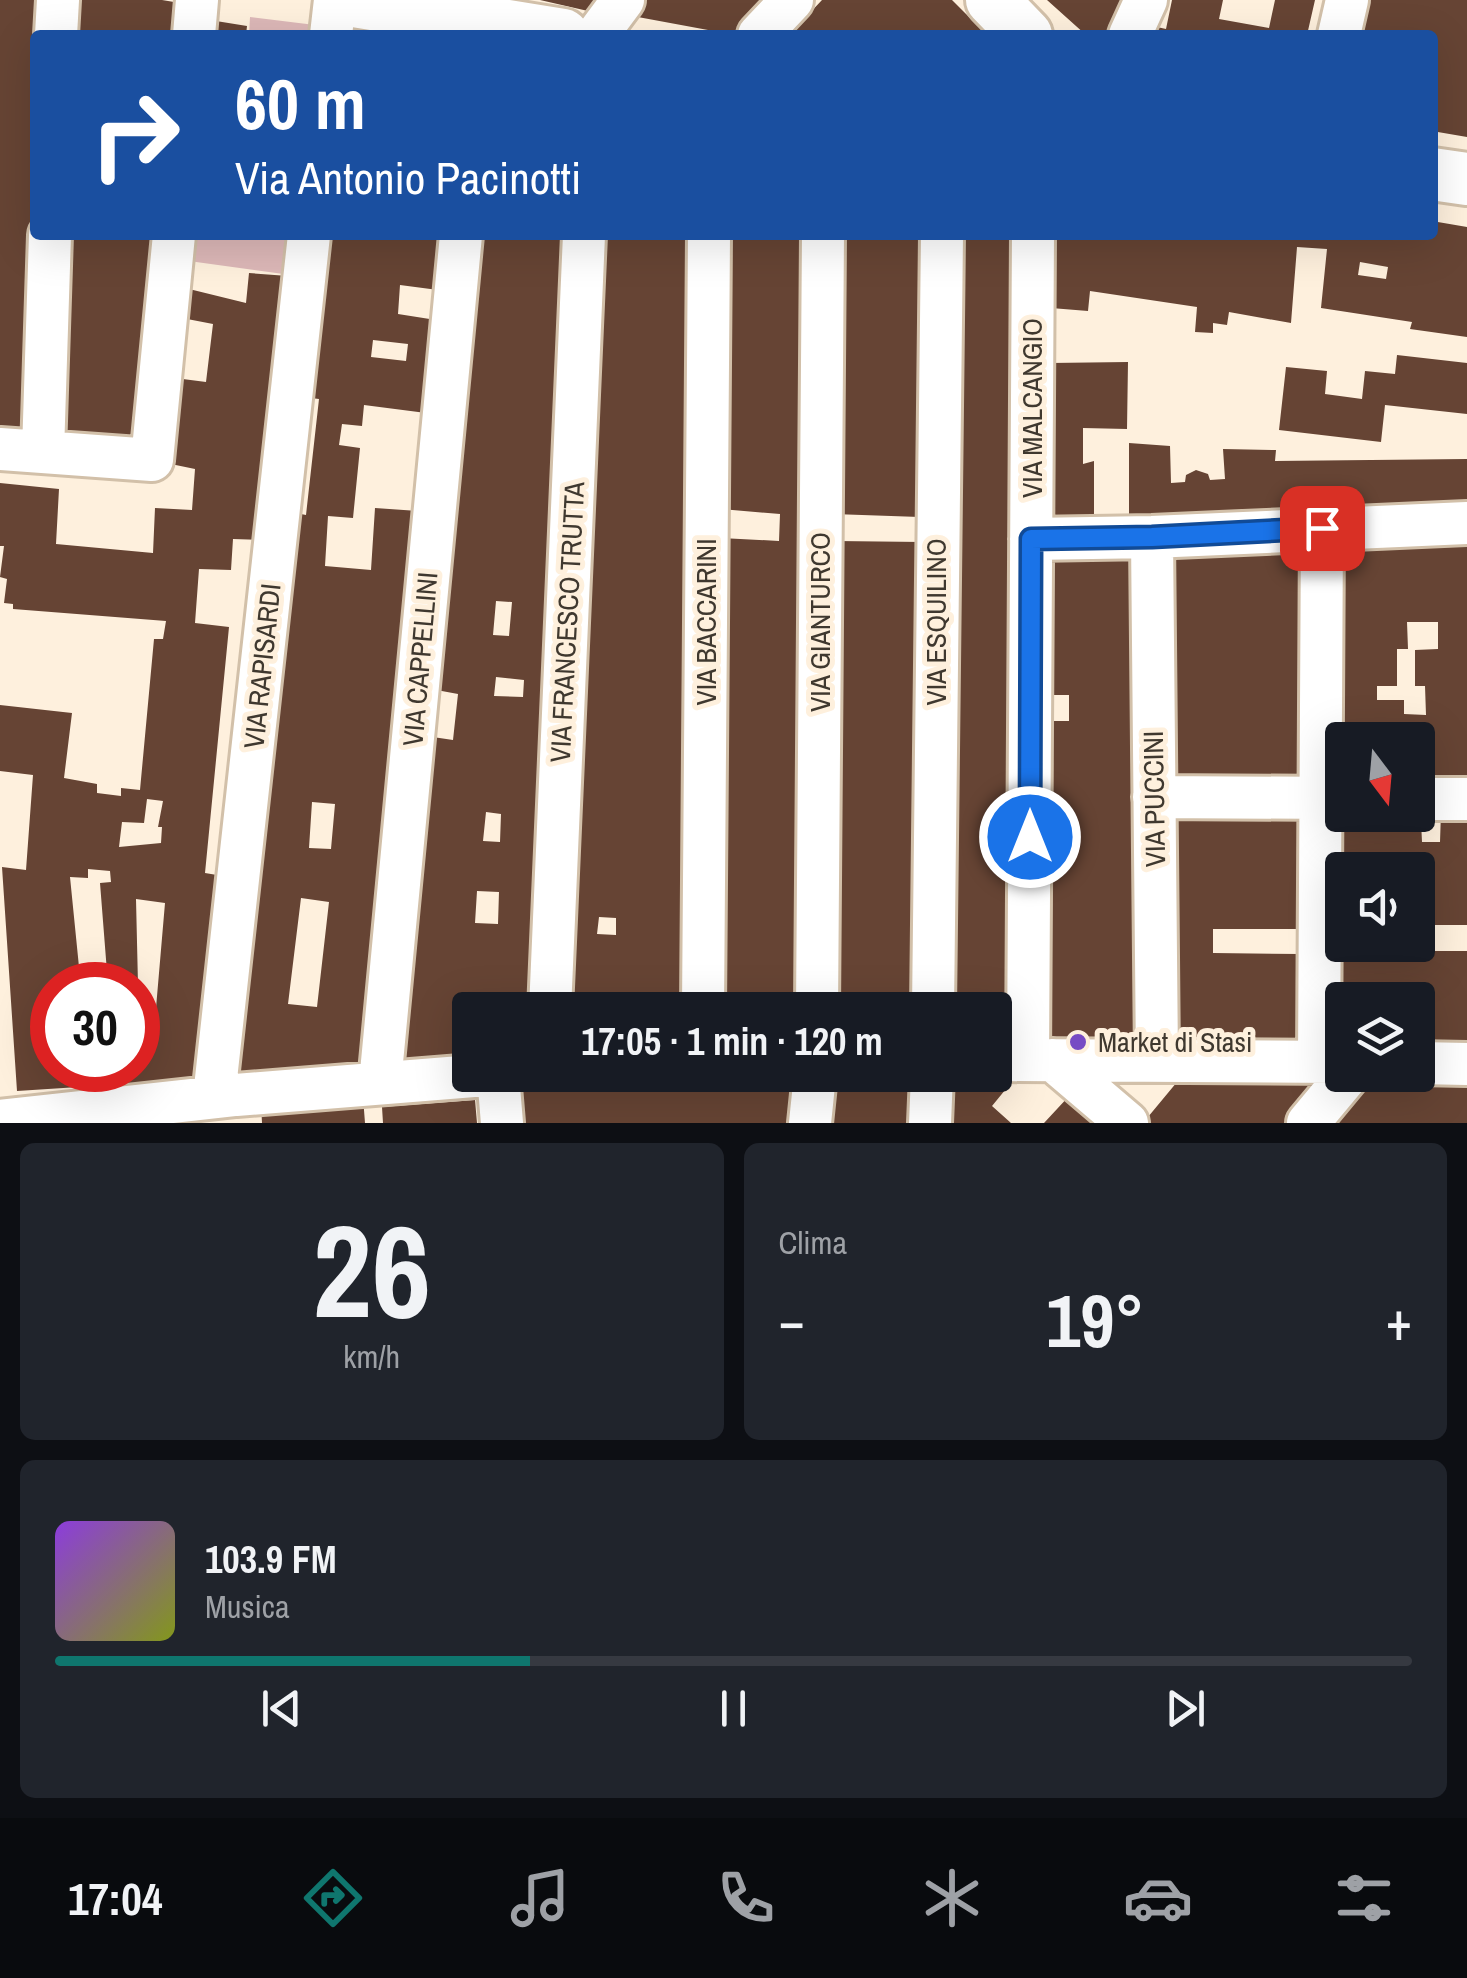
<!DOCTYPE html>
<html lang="it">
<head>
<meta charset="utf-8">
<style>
	:root { --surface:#171b24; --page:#20242c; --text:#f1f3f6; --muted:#9ea1a6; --line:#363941; --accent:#0f766e }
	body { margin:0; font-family:"Archivo Narrow",sans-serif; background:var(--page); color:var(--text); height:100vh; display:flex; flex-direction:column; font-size:38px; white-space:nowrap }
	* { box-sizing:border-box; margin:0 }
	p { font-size:32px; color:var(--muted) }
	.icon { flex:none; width:55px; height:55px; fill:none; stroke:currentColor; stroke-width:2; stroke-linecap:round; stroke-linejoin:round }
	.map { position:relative; height:1123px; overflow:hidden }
	.drawer { display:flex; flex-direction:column; gap:20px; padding:20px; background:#0d0f14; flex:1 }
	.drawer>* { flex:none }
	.guide { position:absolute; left:30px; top:30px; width:1408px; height:210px; border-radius:10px; box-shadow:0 10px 40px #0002; background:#1a4fa0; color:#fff; overflow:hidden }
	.needle { width:65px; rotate:164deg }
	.fabs { position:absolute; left:1325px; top:722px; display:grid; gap:20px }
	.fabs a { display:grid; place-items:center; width:110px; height:110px; border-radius:10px; background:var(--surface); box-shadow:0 10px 40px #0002; font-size:50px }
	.speed { position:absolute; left:30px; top:962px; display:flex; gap:20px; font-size:50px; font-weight:700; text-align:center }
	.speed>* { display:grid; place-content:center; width:130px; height:130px; border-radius:50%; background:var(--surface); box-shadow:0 10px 40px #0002; line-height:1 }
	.speed .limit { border:15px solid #d22; background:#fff; color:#111 }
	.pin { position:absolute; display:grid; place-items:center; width:85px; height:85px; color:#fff; margin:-42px; border-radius:20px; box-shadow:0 5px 15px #0006 }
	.me { position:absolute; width:110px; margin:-55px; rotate:0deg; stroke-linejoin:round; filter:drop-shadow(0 0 8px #0008) }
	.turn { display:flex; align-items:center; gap:35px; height:210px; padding:0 40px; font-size:45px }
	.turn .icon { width:130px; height:130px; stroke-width:2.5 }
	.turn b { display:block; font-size:70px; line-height:85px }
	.big { font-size:75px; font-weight:800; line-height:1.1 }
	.drawer .widget { flex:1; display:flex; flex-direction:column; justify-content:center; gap:15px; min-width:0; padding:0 35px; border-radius:15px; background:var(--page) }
	.drawer .dial { align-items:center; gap:0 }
	.dial b { font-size:130px; line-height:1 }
	.song { display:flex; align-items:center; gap:30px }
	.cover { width:120px; height:120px; border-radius:15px; background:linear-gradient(135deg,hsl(270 70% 55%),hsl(70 70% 35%)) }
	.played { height:10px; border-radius:5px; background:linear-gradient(90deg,var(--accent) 35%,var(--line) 35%) }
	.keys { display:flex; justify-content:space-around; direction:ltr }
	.heat { display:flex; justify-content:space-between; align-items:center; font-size:55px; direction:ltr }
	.drawer .tiles { flex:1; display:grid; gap:20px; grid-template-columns:1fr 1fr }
	.widget:last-child { grid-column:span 2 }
	.trip { position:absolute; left:452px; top:992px; width:560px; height:100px; border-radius:10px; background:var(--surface); box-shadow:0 10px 40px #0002; font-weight:800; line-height:100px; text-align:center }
	.tabs { display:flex; height:160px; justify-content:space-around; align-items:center; background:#090b0e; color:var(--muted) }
	.tabs .icon { width:70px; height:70px }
	.tabs .current { color:var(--accent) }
	.tabs b { font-size:45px; color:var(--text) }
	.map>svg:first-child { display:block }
</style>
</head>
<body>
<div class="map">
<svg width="1467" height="1123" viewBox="0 0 1467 1123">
	<rect width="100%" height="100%" fill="#fef0dd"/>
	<path fill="#ddb8b8" d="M 250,17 L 315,25 L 314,35 L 249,35 Z
		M 192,235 L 294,235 L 291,275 L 189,261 Z"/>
	<path fill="#664434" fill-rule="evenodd" d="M 0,0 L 42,0 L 41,35 L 35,35 L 33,435 L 0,431 Z
		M 70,0 L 162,0 L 186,4 L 183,35 L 69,35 Z
		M 540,0 L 598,0 L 588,11 Z
		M 642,0 L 770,0 L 735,35 L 627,15 Z
		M 822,0 L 952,0 L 987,35 L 789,35 Z
		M 1047,0 L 1130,0 L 1116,35 L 1086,35 Z
		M 1172,0 L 1223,0 L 1219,19 L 1269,28 L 1275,0 L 1315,0 L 1307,35 L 1151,35 L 1157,27 L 1166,29 Z
		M 1368,0 L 1467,0 L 1467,137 L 1432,131 L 1432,35 L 1360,35 Z
		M 216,21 L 247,26 L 246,35 L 211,35 Z
		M 1432,221 L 1467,227 L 1467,337 L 1410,329 L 1412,322 L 1321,308 L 1327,249 L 1297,247 L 1291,323 L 1229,312 L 1227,325 L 1213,323 L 1213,333 L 1195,332 L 1197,307 L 1090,291 L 1088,311 L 1051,308 L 1051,235 L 1432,235 ZM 1360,262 L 1388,267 L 1386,279 L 1358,275 Z
		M 65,235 L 162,235 L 140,442 L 61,430 Z
		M 321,235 L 444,235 L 438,290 L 400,285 L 398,314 L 436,320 L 426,413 L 364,405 L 362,426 L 342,424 L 339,445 L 360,448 L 353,518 L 328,516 L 325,566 L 371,570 L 375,508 L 418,511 L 366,1067 L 230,1074 L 291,512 L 306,515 L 319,399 L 303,397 ZM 373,340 L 408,344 L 406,361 L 371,357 ZM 312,802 L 335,804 L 331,849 L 309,848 ZM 301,898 L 329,902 L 317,1007 L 288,1004 Z
		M 474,235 L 569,235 L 536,1010 L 470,1010 L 470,1059 L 398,1063 L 426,736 L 453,740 L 458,694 L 431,689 ZM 496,601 L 512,602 L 509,636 L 493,635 ZM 496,677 L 524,680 L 523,697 L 494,696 ZM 486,812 L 501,814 L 500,842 L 483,841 ZM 477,891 L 499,892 L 498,924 L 475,923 Z
		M 598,235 L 692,235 L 685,1010 L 570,1010 ZM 599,917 L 616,918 L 616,935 L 597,934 Z
		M 722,235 L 807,235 L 804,1010 L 714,1010 L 721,538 L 779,541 L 780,514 L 721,509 Z
		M 837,235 L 924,235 L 920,517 L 833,514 Z
		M 954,235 L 1021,235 L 1015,1042 L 995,1040 L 995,1010 L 944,1010 Z
		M 249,273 L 288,276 L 260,540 L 233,539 L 231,570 L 199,569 L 195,623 L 229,627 L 205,873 L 223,876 L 202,1079 L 17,1091 L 2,867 L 26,870 L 33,775 L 0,771 L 0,705 L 72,713 L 64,778 L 97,784 L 97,793 L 121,796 L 121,788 L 140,790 L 154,639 L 163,639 L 166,621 L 13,609 L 13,604 L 4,603 L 7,579 L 0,577 L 4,546 L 0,546 L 0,483 L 59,489 L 56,544 L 153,553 L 155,508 L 192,510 L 195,469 L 166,463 L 175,378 L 206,382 L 213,324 L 182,318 L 185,288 L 246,303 ZM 147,799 L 163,801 L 158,827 L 162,827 L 161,843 L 119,847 L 122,822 L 144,823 ZM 88,869 L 110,871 L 111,882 L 100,883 L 107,972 L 80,977 L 70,877 L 88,878 ZM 136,899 L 165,903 L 153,1043 L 138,1044 L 138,1070 L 52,1070 L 52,985 L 138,985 Z
		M 1397,355 L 1467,363 L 1467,414 L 1385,405 L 1381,442 L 1279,430 L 1286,367 L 1327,371 L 1325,394 L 1362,399 L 1365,371 L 1395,374 Z
		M 1128,362 L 1127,429 L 1083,428 L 1083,464 L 1094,461 L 1094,520 L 1048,520 L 1050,363 Z
		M 1129,443 L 1170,446 L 1171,483 L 1185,482 L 1186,475 L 1196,470 L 1208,474 L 1210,480 L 1225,479 L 1223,449 L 1276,450 L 1275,461 L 1467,459 L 1467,506 L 1129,517 Z
		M 1467,533 L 1467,783 L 1418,782 L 1418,740 L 1342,740 L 1342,780 L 1333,780 L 1332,536 ZM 1407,622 L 1438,622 L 1438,649 L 1415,650 L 1415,686 L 1425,686 L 1426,715 L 1404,714 L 1404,700 L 1377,700 L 1377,686 L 1397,686 L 1397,649 L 1408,649 Z
		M 836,541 L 922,542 L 918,1010 L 831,1010 Z
		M 1168,544 L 1306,545 L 1305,782 L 1167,782 Z
		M 1132,552 L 1129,638 L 1139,637 L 1139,1049 L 1040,1044 L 1047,721 L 1069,721 L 1069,695 L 1047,695 L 1048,553 Z
		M 1166,812 L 1303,813 L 1303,929 L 1213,929 L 1213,953 L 1300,954 L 1300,1045 L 1165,1044 Z
		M 1441,812 L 1467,813 L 1467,925 L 1418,925 L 1418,870 L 1342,870 L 1342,945 L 1369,945 L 1369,951 L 1467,951 L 1467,1045 L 1418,1045 L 1418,1000 L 1342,1000 L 1342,1045 L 1331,1045 L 1333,814 L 1405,815 L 1405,821 L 1421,821 L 1422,842 L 1440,842 Z
		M 1019,1073 L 992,1106 L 1011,1123 L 945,1123 L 946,1075 Z
		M 793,1075 L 791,1123 L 517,1123 L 514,1087 L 651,1077 Z
		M 829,1075 L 911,1075 L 915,1123 L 826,1123 Z
		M 1182,1076 L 1327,1080 L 1294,1123 L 1143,1123 Z
		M 1467,1078 L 1467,1123 L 1334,1123 L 1371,1080 Z
		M 1070,1095 L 1099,1123 L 1044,1123 Z
		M 363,1097 L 365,1123 L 262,1123 L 261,1104 Z
		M 475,1100 L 477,1123 L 383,1123 L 382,1107 Z"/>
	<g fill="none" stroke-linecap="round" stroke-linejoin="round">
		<g stroke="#d2c0a9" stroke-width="48">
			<path id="minor" d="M 56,35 L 58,0
				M 194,35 L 197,0
				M 331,35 L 335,0
				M 597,35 L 623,0
				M 759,35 L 792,0
				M 1130,35 L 1146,0
				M 1339,35 L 1347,0
				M 0,449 L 152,460 L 174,235
				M 43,452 L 50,235
				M 1152,537 L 1157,1061
				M 1031,539 L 1152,537 L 1467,523
				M 1154,797 L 1342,798
				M 1418,799 L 1467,799
				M 550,1010 L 584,235
				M 703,1010 L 709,235
				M 817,1010 L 823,235
				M 933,1010 L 942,235
				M 995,1060 L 1342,1062
				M 1028,1060 L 1033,235
				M 1053,1060 L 1127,1123
				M 1319,1062 L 1322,528
				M 1418,1063 L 1467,1064
				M 498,1075 L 502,1123
				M 380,1083 L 461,235
				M 214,1097 L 309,235
				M 0,1121 L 236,1095 L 486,1075
				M 810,1123 L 815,1075
				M 930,1123 L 932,1075
				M 1308,1123 L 1348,1075"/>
		</g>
		<g stroke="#d2c0a9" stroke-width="58">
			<path id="tertiary" d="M 348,0 L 563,35
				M 992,0 L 1026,35
				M 1432,174 L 1467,179"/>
		</g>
		<use href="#minor" stroke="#fff" stroke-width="42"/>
		<use href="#tertiary" stroke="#fff" stroke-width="52"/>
	</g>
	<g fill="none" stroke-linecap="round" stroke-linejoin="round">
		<g stroke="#114b97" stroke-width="25">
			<path id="route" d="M 1030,837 L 1031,539 L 1152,537 L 1322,528"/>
		</g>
		<use href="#route" stroke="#1a73e8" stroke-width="18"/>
	</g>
	<circle fill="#774bc4" stroke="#fef0dd" stroke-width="4" cx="1078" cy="1042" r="10"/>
	<g text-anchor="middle" stroke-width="10" stroke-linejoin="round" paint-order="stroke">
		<g font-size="28" fill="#3f382f" stroke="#fef0dd">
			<text transform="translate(1032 408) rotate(-90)" y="10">VIA MALCANGIO</text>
			<text transform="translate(567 622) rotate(-87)" y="10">VIA FRANCESCO TRUTTA</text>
			<text transform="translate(706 622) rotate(-90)" y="10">VIA BACCARINI</text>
			<text transform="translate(820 622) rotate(-90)" y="10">VIA GIANTURCO</text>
			<text transform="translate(936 622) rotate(-90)" y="10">VIA ESQUILINO</text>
			<text transform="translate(420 659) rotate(-85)" y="10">VIA CAPPELLINI</text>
			<text transform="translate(262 666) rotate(-84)" y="10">VIA RAPISARDI</text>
			<text transform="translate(1154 799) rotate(-91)" y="10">VIA PUCCINI</text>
		</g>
		<g font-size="28" fill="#3f382f" stroke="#fef0dd" text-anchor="start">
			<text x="1098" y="1052">Market di Stasi</text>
		</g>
	</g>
</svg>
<div class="fabs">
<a><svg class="needle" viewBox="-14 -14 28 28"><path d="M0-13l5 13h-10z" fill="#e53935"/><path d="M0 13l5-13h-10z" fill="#9ea1a6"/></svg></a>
<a><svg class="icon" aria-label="sound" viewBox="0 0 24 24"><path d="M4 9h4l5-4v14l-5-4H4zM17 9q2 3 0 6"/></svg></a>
<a><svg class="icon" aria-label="layers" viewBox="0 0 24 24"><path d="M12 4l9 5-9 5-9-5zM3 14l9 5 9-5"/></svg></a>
</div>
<div class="speed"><div class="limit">30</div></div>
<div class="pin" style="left:1322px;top:528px;background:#d93025"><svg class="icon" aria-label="arrive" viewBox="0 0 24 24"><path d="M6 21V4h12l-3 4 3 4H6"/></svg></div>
<svg class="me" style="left:1030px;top:837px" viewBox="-20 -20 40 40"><circle r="17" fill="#1a73e8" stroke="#fff" stroke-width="3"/><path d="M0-11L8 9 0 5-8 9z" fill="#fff"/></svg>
<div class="trip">17:05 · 1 min · 120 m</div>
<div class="guide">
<div class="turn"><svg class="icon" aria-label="right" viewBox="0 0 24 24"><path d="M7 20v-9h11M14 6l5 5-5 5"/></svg><div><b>60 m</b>Via Antonio Pacinotti</div></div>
</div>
</div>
<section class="drawer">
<div class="tiles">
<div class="widget dial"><b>26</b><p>km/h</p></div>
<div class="widget"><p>Clima</p>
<div class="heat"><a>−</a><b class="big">19°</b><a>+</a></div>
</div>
<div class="widget">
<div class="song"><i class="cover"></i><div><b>103.9 FM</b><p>Musica</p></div></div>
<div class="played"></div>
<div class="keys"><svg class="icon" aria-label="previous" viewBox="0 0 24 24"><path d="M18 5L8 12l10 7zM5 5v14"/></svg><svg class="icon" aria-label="pause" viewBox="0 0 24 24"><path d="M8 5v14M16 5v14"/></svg><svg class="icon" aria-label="next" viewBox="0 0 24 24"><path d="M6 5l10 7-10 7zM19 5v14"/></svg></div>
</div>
</div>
</section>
<nav class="tabs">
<b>17:04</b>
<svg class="icon current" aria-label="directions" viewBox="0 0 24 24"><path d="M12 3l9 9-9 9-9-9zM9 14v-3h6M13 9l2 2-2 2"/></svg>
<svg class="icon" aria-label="music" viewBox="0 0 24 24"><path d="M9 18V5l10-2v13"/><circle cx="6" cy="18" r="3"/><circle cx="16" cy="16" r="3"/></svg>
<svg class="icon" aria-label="phone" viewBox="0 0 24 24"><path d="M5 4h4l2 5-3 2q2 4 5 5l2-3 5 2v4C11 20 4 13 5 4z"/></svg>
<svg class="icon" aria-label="climate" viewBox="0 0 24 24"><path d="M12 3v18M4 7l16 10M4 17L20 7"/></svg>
<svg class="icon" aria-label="car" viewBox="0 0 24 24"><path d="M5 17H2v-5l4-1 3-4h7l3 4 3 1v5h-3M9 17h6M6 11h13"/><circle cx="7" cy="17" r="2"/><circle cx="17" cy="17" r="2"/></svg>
<svg class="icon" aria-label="filters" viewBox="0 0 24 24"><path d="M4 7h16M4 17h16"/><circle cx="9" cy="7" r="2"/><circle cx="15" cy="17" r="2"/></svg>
</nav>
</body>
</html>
